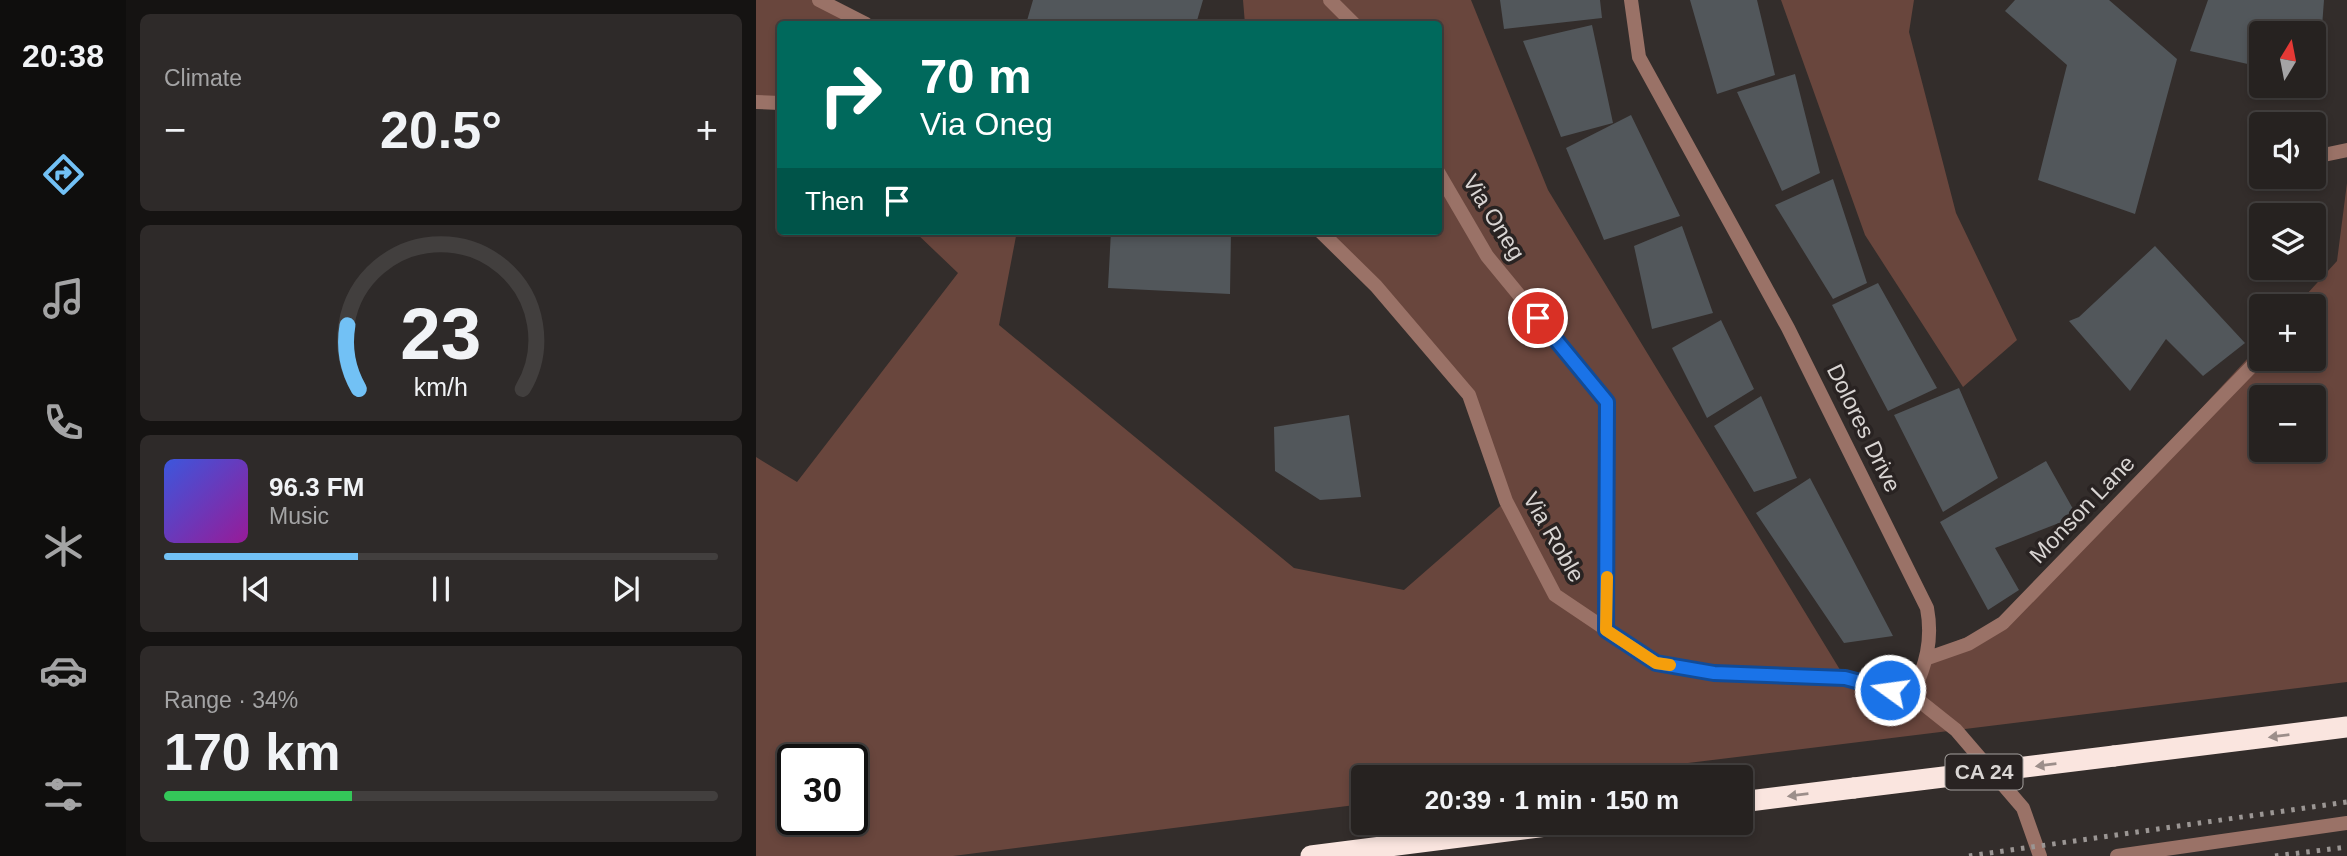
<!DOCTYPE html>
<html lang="en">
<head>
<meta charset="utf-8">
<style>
	:root { --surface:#262220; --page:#2e2a29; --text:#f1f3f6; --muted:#a4a4a5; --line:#423f3e; --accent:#72c1f5 }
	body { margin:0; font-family:Arial,sans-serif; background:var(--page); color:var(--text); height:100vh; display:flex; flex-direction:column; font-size:26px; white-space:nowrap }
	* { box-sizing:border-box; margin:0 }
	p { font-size:23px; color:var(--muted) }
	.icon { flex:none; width:38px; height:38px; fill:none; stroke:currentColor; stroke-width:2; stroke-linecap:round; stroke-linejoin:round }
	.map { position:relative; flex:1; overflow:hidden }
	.drawer { display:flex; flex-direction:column; gap:14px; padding:14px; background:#151312; width:630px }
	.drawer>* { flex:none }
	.hud { position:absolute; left:21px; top:21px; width:665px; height:214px; border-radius:7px; box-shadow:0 4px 10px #0003,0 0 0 2px var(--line); background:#00695c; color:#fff; overflow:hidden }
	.needle { width:46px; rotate:10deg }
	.fabs { position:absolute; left:1493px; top:21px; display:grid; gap:14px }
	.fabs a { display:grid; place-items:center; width:77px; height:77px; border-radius:7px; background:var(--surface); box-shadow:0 4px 10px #0003,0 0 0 2px var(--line); font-size:35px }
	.speed { position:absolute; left:21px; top:744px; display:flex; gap:14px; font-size:35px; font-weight:700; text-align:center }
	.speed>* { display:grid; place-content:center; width:91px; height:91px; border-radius:50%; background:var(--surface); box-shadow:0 4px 10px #0003,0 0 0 2px var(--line); line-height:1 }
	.speed .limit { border:4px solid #111; border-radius:10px; background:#fff; color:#111 }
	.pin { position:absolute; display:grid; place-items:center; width:60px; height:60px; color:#fff; margin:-30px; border:4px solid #fff; border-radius:50%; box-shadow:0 2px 7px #0007 }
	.me { position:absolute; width:77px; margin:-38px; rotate:284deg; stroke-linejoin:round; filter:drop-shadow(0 0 5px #0008) }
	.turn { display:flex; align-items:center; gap:24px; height:147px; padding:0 28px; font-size:32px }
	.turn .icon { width:91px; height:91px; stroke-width:2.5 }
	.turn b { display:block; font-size:49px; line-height:60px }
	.then { display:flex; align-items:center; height:66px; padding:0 28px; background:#0003; gap:14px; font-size:26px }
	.big { font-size:52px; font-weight:800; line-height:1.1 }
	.drawer .tile { flex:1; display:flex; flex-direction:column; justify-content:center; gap:10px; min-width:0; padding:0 24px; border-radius:10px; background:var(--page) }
	.drawer .dial { align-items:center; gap:0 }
	.dial svg { height:182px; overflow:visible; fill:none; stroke:var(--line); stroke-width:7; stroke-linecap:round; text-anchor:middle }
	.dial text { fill:var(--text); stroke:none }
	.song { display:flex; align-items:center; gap:21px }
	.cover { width:84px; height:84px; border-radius:10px; background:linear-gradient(135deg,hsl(230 70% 55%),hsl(300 70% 35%)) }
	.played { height:7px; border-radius:4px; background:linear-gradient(90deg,var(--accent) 35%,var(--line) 35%) }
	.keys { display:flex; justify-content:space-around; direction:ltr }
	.heat { display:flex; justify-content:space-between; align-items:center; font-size:38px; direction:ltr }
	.charge { height:10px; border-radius:5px; background:linear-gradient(90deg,#34c759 34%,var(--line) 0) }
	.trip { position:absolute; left:595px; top:765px; width:402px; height:70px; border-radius:7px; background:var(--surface); box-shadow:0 4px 10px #0003,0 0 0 2px var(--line); font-weight:800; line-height:70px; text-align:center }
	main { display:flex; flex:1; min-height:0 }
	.tabs { display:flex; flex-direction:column; width:126px; justify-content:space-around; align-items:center; background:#0f0e0d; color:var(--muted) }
	.tabs .icon { width:49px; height:49px }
	.tabs .active { color:var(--accent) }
	.tabs b { font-size:32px; color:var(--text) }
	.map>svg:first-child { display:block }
</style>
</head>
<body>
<main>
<nav class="tabs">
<b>20:38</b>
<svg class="icon active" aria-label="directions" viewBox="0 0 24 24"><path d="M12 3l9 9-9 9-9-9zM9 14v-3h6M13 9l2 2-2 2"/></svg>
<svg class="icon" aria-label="music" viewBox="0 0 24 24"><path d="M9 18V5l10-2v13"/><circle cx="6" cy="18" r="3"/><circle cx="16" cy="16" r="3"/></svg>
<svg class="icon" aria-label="phone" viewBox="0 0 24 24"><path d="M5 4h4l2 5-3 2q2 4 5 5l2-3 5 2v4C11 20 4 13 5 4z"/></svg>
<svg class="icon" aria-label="climate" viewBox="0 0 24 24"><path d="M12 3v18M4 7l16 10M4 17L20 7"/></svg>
<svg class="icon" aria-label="car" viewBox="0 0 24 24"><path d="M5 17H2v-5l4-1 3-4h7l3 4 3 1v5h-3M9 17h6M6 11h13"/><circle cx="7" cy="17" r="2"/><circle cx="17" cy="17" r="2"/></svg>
<svg class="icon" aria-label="filters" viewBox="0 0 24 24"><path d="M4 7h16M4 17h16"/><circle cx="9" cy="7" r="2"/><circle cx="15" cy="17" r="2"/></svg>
</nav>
<section class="drawer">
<div class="tile"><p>Climate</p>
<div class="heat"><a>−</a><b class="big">20.5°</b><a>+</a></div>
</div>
<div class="tile dial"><svg viewBox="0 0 100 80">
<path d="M14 69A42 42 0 1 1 86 69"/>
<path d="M14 69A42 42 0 0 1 9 41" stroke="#72c1f5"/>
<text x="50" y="56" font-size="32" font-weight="700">23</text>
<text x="50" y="72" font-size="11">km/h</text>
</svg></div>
<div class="tile">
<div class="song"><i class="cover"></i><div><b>96.3 FM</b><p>Music</p></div></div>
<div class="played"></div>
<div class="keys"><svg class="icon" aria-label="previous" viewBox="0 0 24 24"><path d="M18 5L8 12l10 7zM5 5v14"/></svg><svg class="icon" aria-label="pause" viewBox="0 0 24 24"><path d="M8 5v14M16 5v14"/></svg><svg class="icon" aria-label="next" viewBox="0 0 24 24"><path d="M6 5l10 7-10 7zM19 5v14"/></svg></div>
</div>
<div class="tile"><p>Range · 34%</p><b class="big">170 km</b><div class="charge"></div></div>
</section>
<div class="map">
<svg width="1591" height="856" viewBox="0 0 1591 856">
	<rect width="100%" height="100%" fill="#332d2b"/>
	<path fill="#69463d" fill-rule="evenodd" d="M 0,0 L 63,0 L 110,24 L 24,24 L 24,104 L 0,102 Z
		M 487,0 L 715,0 L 792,190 L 1089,678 L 1159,687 L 1174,652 L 1247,622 L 1505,344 L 1505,359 L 1558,359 L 1558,306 L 1540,306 L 1581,261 L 1591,183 L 1591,682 L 818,777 L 607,777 L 607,804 L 197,856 L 0,856 L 0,457 L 41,482 L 202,273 L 158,231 L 261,231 L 243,325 L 538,568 L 648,590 L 750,501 L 712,395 L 564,231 L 682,231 L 682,24 L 489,24 ZM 1505,397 L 1558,397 L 1558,450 L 1505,450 ZM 37,760 L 96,760 L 96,819 L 37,819 Z
		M 1025,0 L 1158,0 L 1153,32 L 1200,213 L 1261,340 L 1207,387 L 1109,235 Z"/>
	<path fill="#52575b" d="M 277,0 L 447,0 L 440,24 L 270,24 Z
		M 744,0 L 844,0 L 846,18 L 748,29 Z
		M 934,0 L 1001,0 L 1019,75 L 961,94 Z
		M 1259,0 L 1353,0 L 1421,59 L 1379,214 L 1282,180 L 1311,65 L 1249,11 Z
		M 1452,0 L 1568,0 L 1562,80 L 1558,79 L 1558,33 L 1505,33 L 1505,67 L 1434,51 Z
		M 836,25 L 857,123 L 805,137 L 767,41 Z
		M 1039,74 L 1064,173 L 1026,191 L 981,92 Z
		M 875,115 L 924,216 L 848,240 L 810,148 Z
		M 1077,179 L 1111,283 L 1077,299 L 1019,205 Z
		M 926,226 L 957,313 L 896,329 L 878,246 Z
		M 355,231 L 475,231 L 474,294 L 352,288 Z
		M 1399,246 L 1489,343 L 1447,376 L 1410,339 L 1374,391 L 1313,321 L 1323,317 Z
		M 1122,283 L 1181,388 L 1132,411 L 1076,305 Z
		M 965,320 L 998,389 L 951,418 L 916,348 Z
		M 1203,388 L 1242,478 L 1187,512 L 1138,415 Z
		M 1005,396 L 1041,478 L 998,492 L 958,426 Z
		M 593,415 L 605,497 L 564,500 L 519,471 L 518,427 Z
		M 1290,461 L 1321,516 L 1239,548 L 1263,590 L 1232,610 L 1184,522 Z
		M 1054,478 L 1137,636 L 1088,643 L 1000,513 Z"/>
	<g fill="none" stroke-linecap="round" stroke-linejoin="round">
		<path stroke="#9a7267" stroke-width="14" d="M 0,102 L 24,103
			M 1361,856 L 1591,823"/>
		<path stroke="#9a7267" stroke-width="14" d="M 63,0 L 110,24
			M 574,0 L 598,24
			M 875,0 L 883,57 L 1032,328 L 1171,608 C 1177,640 1170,665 1156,695
			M 1558,157 L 1591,150
			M 682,172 L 731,256 L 851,402 L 850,630
			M 564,231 L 620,286 L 713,395 L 750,501 L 799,595 L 900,663 L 958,673 L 1089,678 L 1156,695 L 1200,730 L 1267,808 L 1284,856
			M 1172,658 L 1212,644 L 1247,623 L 1496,366"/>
		<path stroke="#fae5df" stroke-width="21" d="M 1358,756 L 1591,727
			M 985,802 L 1098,788
			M 555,856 L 822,822"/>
		<path stroke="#9b9694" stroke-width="5" stroke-dasharray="3.5 7" stroke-linecap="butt" d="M 1213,856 L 1591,802
			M 1519,856 L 1591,847"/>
		<path stroke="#fae5df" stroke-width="21" d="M 1098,788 L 1358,756"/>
	</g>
	<defs><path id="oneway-solid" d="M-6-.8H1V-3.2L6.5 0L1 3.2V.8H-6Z" transform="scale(1.75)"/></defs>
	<g fill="#9c8e8a">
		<use href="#oneway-solid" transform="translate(1523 736) rotate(173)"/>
		<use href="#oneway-solid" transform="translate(1290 765) rotate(173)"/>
		<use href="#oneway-solid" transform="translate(1042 795) rotate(173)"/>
	</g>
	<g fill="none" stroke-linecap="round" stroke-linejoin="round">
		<g stroke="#114b97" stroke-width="18">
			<path id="route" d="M 782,318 L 851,402 L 850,630 L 900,663 L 958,673 L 1089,678 L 1134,690"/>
		</g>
		<use href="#route" stroke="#1a73e8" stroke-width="12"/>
		<path stroke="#f59e0b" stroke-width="12" d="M 851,577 L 850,630 L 900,663 L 914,665"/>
	</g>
	<g text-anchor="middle" stroke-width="7" stroke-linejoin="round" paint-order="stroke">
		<rect fill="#292322" stroke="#a4a09e" stroke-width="2" x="1189.5" y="754.5" width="77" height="35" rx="5"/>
		<g font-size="21" font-weight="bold" fill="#d9d5d3">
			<text x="1228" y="779">CA 24</text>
		</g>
		<g font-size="23" fill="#d9d5d3" stroke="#292322">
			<text transform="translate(738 217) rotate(58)" y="8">Via Oneg</text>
			<text transform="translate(1108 428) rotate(64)" y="8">Dolores Drive</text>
			<text transform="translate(1326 509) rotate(-46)" y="8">Monson Lane</text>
			<text transform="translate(798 537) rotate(60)" y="8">Via Roble</text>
		</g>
	</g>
</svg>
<div class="fabs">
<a><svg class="needle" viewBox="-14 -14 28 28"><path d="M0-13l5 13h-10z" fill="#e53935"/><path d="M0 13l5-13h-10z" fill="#a4a4a5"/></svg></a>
<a><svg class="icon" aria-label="sound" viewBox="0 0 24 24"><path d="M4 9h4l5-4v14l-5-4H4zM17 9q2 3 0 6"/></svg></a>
<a><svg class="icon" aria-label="layers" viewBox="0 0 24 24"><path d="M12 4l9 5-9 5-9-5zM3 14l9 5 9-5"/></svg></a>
<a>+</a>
<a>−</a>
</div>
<div class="speed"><div class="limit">30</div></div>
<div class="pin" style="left:782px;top:318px;background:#d93025"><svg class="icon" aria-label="arrive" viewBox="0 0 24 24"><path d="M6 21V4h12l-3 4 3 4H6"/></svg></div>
<svg class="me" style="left:1134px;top:690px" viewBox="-20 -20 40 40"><circle r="17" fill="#1a73e8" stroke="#fff" stroke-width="3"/><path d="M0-11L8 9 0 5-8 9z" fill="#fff"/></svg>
<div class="trip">20:39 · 1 min · 150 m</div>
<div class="hud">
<div class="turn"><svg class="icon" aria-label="right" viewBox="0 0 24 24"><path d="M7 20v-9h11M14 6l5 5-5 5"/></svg><div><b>70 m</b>Via Oneg</div></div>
<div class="then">Then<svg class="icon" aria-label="arrive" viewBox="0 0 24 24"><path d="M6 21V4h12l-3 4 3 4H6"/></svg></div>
</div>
</div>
</main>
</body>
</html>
